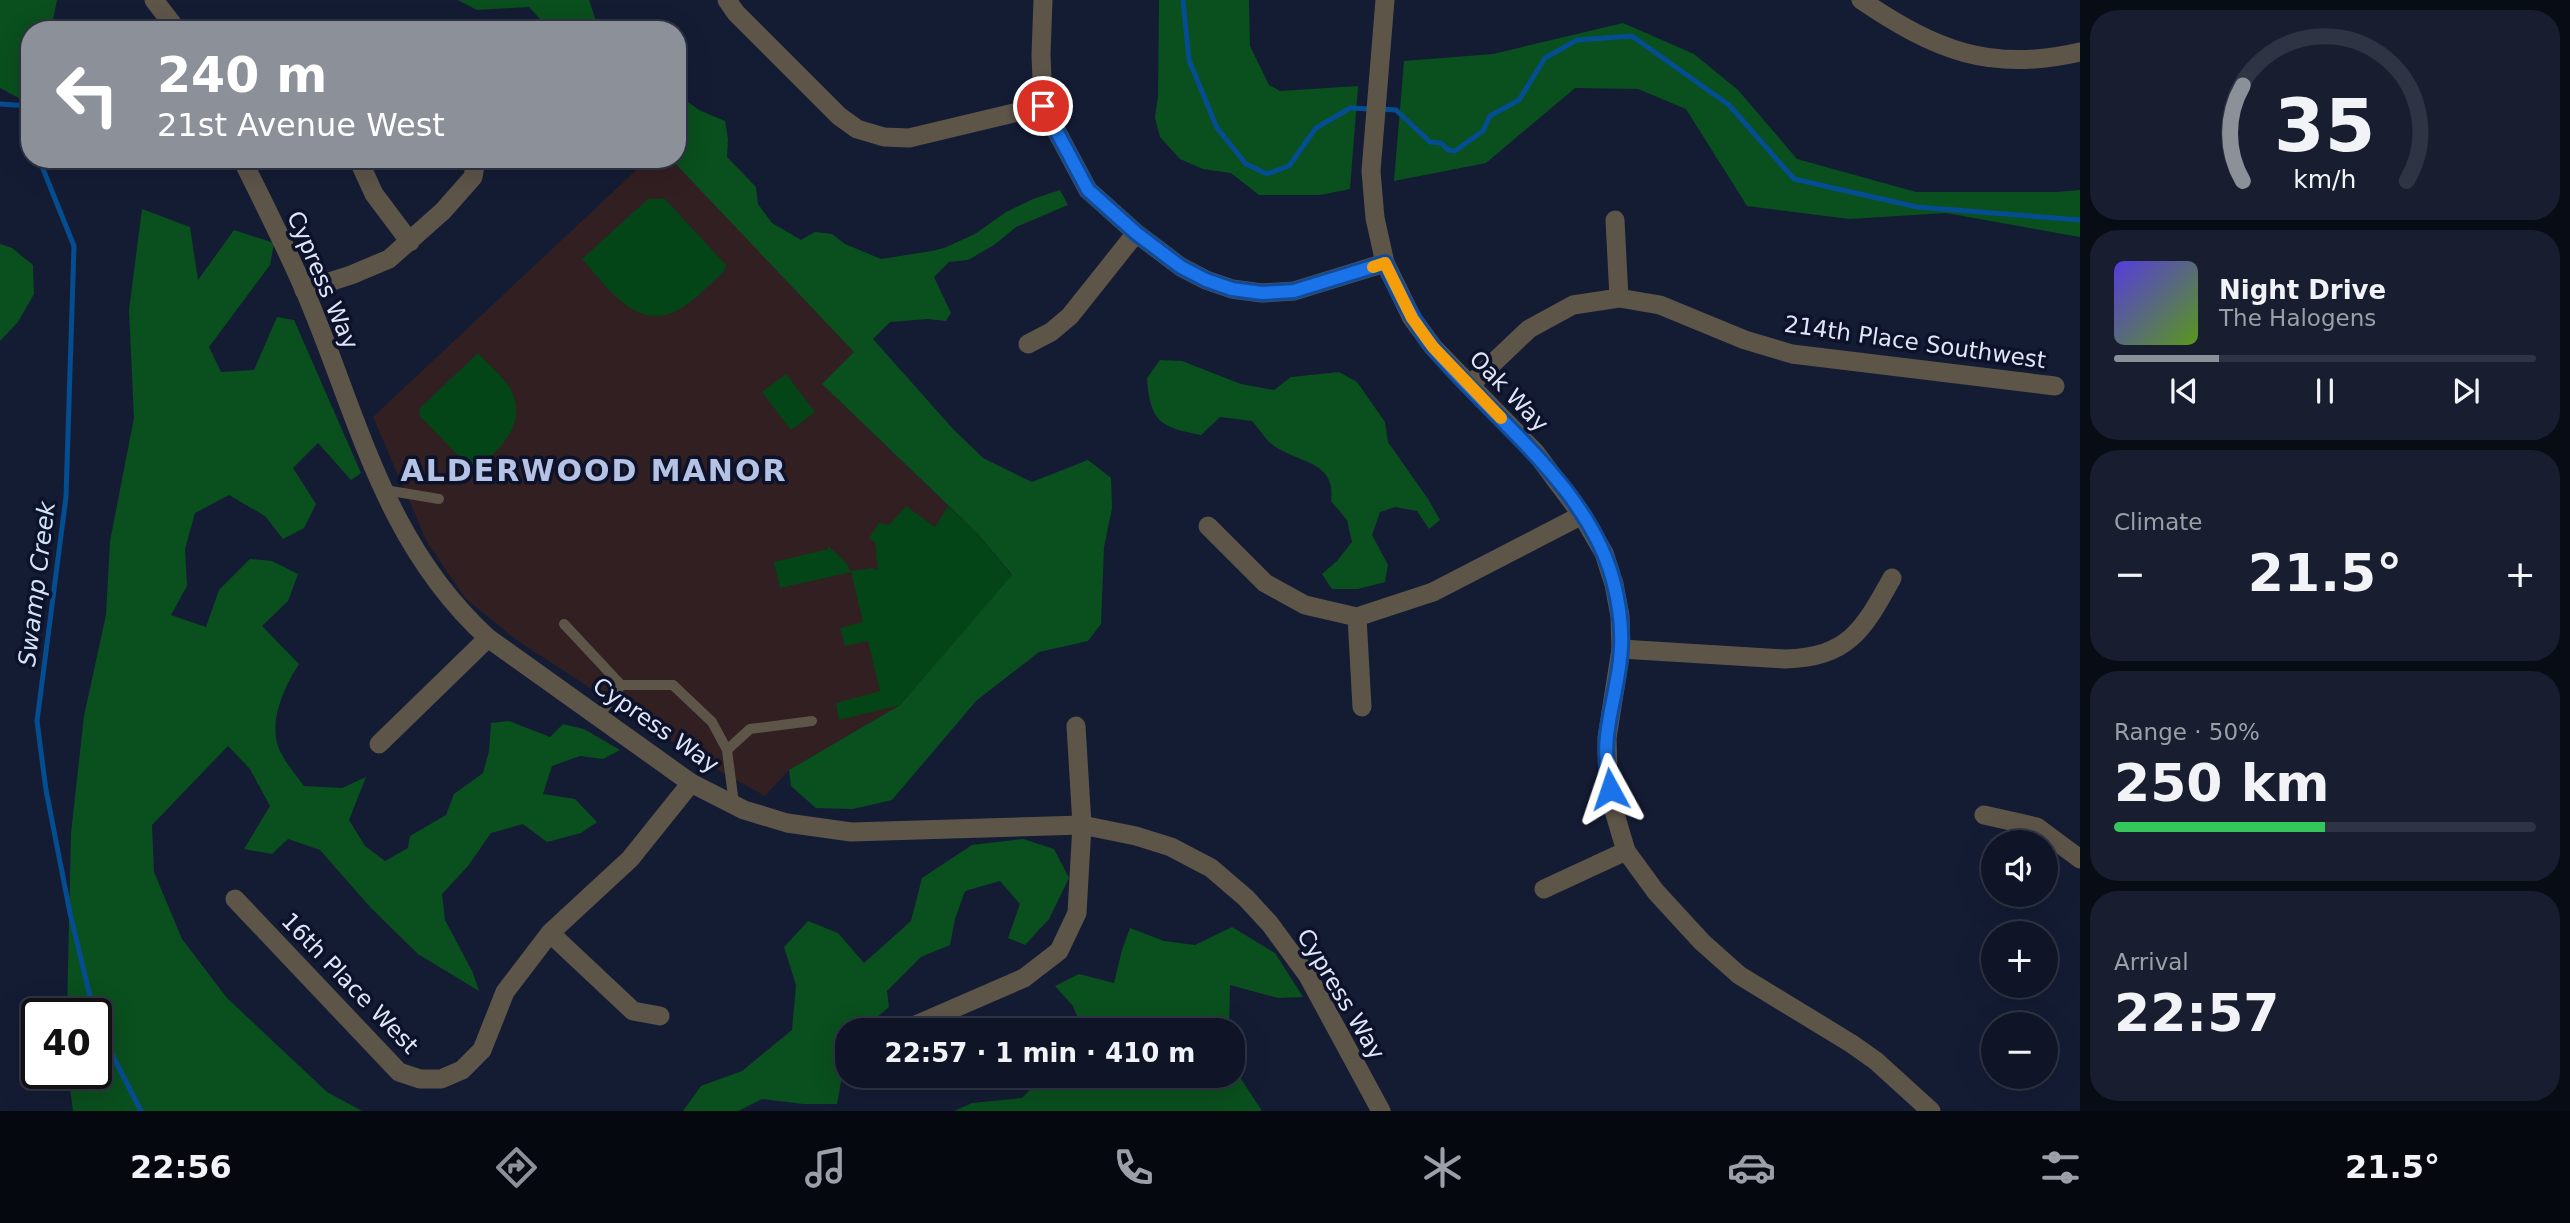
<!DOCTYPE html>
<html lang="en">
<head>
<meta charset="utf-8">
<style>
	:root { --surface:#0f1527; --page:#181e2f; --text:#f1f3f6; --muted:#9b9fa7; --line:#2f3444; --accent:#8c9099 }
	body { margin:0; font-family:"DejaVu Sans",sans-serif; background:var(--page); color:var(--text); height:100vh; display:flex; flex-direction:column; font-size:26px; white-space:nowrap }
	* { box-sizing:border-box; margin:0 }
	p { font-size:23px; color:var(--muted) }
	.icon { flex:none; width:38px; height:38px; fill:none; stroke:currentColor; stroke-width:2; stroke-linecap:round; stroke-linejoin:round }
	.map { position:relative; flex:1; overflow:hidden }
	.sheet { display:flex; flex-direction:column; gap:10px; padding:10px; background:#080c15; width:490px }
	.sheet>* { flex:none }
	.top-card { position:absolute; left:21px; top:21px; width:665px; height:147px; border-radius:28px; box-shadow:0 7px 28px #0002,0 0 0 2px var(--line); background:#8c9099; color:#fff; overflow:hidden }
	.fabs { position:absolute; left:1981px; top:830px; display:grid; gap:14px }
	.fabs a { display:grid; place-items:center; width:77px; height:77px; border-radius:50%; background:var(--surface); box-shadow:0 7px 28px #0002,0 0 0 2px var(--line); font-size:35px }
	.speed { position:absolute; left:21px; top:998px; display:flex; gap:14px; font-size:35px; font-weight:700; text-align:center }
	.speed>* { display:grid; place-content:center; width:91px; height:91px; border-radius:50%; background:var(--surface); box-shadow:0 7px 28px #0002,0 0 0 2px var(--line); line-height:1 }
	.speed .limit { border:4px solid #111; border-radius:10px; background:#fff; color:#111 }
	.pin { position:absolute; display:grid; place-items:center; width:60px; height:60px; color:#fff; margin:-30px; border:4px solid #fff; border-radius:50%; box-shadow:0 2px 7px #0007 }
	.me { position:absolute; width:77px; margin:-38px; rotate:355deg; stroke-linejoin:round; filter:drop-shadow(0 0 5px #0008) }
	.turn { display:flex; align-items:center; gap:24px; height:147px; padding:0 21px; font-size:32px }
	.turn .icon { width:91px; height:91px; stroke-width:2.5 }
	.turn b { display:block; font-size:49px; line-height:60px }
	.big { font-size:52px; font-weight:800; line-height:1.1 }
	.sheet .widget { flex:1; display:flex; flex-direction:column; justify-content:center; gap:10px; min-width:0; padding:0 24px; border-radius:28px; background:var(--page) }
	.sheet .dial { align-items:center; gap:0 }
	.dial svg { height:182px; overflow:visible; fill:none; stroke:var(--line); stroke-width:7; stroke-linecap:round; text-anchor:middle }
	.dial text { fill:var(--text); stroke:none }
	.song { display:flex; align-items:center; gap:21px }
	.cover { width:84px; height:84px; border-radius:10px; background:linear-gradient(135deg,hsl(250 70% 55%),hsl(90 70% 35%)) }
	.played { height:7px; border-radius:4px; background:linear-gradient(90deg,var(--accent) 25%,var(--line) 25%) }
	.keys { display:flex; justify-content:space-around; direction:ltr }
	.heat { display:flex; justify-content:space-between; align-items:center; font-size:38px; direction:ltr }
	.charge { height:10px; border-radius:5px; background:linear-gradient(90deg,#34c759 50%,var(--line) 0) }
	.trip { position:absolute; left:835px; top:1018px; width:410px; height:70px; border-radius:28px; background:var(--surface); box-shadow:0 7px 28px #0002,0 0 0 2px var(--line); font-weight:800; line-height:70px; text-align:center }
	.tabs { display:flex; height:112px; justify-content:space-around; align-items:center; background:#060810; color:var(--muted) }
	.tabs .icon { width:49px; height:49px }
	.tabs .current { color:var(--accent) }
	.tabs b { font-size:32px; color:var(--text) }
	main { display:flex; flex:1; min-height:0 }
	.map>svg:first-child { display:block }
</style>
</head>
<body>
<main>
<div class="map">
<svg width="2080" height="1111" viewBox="0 0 2080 1111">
	<rect width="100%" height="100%" fill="#141c34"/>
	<path fill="#321f21" d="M 648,159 L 674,159 L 854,352 L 822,384 L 977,533 L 900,705 L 789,770 L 765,796 L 707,764 L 518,641 L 465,598 L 427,542 L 373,417 Z"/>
	<path fill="#034517" d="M 664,198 L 726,265 L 724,272 C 709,284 694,302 678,310 C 636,333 606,285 582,259 L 648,199 Z
		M 478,353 C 488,364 504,377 511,390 C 529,426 497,451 474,472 L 419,415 L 420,408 Z
		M 786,374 L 815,412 L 791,430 L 762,392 Z
		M 906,506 L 935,527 L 948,506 L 977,533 L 1012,576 L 900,705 L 839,720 L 836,703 L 880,691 L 868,641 L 845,646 L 840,628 L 863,622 L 851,572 L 780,588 L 774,562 L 828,549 L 828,546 L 844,560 L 851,571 L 872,568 L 878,570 L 875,542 L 869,538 L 879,523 L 889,525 Z"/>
	<path fill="#0a4f1e" d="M 0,0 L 57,0 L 51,30 L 30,30 L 30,104 L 0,88 Z
		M 458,0 L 589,0 L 595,18 L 606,30 L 550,30 L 529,7 L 477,10 Z
		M 1159,0 L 1249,0 L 1250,46 L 1269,85 L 1280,91 L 1358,86 L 1350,189 L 1320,195 L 1259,195 L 1231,173 L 1203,169 L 1180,159 L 1160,137 L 1155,118 L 1158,96 Z
		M 1623,23 L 1694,54 L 1738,90 L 1797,159 L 1916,192 L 2056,192 L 2080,190 L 2080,237 L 1946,213 L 1850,219 L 1747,206 L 1686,109 L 1638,89 L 1575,88 L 1486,163 L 1394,181 L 1404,61 L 1493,54 Z
		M 684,99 L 699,110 L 725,121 L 728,139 L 727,157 L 756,187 L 758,204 L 772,223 L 801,240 L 815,232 L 832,234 L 845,244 L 881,259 L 932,251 L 944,248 L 975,234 L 1006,212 L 1033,199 L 1060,190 L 1068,205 L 1016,227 L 994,245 L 968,260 L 949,262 L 934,277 L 951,313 L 946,321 L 928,319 L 890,322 L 873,339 L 953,429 L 983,458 L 1032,482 L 1088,460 L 1111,478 L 1112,508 L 1104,547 L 1101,624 L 1088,641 L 1039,652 L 976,701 L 892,800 L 853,809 L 816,808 L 791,786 L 789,770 L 900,705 L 1012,575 L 977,533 L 822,384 L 854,352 L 671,159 L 677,159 L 677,100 Z
		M 142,209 L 190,227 L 198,280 L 234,230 L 274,243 L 270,265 L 209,347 L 221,372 L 254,370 L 277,317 L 294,320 L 361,473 L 351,480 L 318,443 L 293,468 L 316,504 L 304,528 L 283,539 L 265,516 L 229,495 L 195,513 L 185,549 L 187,586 L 171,615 L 206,627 L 219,590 L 250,559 L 272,561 L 298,574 L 288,601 L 262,626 L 299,664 C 284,687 266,726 281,753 C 287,765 296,775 304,786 L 342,788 L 366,777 L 349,820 L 365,846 L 385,861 L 408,848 L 410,836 L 446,815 L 454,794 L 483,773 L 489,751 L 491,723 L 509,721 L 550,737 L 563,724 L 584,729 L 620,750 L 603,759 L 580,756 L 552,766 L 543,794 L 575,799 L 597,822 L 581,833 L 547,842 L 523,824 L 491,833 L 468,866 L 442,894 L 445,920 L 473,973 L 479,991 L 418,954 L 371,908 L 320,850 L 288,839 L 272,854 L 244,849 L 270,806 L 250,769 L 228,746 L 152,825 L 154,872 L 182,939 L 227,998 L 327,1092 L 362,1111 L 73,1111 L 68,1073 L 96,1073 L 96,1013 L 67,1013 L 71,833 L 84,716 L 106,615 L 110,541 L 134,418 L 129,310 Z
		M 0,244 L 12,248 L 33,265 L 34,294 L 18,322 L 0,341 Z
		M 1160,360 L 1182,361 L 1241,384 L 1274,390 L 1291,377 L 1339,372 L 1357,382 L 1385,422 L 1388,442 L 1428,499 L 1440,520 L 1429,529 L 1417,511 L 1395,507 L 1380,512 L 1372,535 L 1388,565 L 1385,582 L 1358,589 L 1332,589 L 1322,574 L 1337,561 L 1352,542 L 1347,520 L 1331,501 C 1336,461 1301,464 1274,446 C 1266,440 1259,429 1252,421 L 1220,417 L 1201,435 C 1159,427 1150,421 1147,378 Z
		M 1023,839 L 1054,849 L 1069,878 L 1049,919 L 1025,945 L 1008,938 L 1020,904 L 1000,881 L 965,891 L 955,919 L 950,945 L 921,957 L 887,991 L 889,1007 L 861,1031 L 847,1031 L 847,1049 L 837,1104 L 803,1104 L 762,1099 L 738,1111 L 683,1111 L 701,1086 L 742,1071 L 792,1030 L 796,985 L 784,947 L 808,921 L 838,933 L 864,963 L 911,921 L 922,878 L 972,845 Z
		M 1232,927 L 1275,953 L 1303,997 L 1278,998 L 1230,985 L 1229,1031 L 1083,1031 L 1073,1006 L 1055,986 L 1079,974 L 1114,983 L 1122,950 L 1130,928 L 1164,941 L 1195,945 Z
		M 1232,1065 L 1262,1111 L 954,1111 L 972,1103 L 1022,1098 L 1044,1076 L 1232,1076 Z"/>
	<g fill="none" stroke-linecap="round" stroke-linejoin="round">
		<path stroke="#054d91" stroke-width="5" d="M 1183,0 L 1189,60 L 1217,128 L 1246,164 L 1267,174 L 1289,166 L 1316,128 L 1350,108 L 1370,109
			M 0,104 L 30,106
			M 1380,109 L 1396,110 L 1430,142 L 1441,143 L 1448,150 L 1455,151 L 1483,131 L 1490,116 L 1519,100 L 1545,58 L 1577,40 L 1632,36 L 1729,105 L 1794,179 L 1917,207 L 2080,220
			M 43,159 L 43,169 L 74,246 L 66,497 L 37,721 L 46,790 L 70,913 L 94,1013
			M 96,1023 L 141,1111"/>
		<path stroke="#5e5549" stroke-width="10" d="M 385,490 L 439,499
			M 564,624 L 621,685
			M 599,716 L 621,685 L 673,685 L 712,722 L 727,750
			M 734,804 L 727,750 L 750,729 L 812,721"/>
		<path stroke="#5e5549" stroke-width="19" d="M 727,0 L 736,13 L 839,116 L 857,129 L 884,137 L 909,138 L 1043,106
			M 1043,0 L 1041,55 L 1043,106 L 1088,190 L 1136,233 L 1181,267 L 1206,280 L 1232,289 L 1262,293 L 1294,291 L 1385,263
			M 358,159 L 374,194 L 410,242
			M 1615,220 L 1619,298
			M 304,290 L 351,275 L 389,259 L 443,211 L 473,177 L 476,159
			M 1028,344 L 1051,332 L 1070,316 L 1136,233
			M 1470,385 L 1529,329 L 1573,305 L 1619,298 L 1660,305 L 1745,340 L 1792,354 L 2055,386
			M 1208,526 L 1265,583 L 1305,605 L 1357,617 L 1433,592 L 1582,515
			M 1357,617 L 1362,707
			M 1621,649 L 1785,659 C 1849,657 1863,630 1892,578
			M 379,744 L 488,638
			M 1984,815 L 2037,827 L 2080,859
			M 1544,889 L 1626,851
			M 235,899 L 399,1072 L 420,1079 L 441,1079 L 462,1070 L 482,1050 L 505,992 L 550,933 L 630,859 L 691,783
			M 550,933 L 633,1011 L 660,1016
			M 902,1031 L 1024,978 L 1059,951 L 1077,913 L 1082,825 L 1076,726"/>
		<path stroke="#5e5549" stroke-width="19" d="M 154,0 L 177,30
			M 1385,0 L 1371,171 L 1375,218 L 1385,263 L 1412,318 L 1433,347 L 1535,452 L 1582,515 L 1604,553 L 1614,584 L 1620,616 L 1621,649 L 1607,738 L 1608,775 L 1612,804 L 1626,851 L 1656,892 L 1702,942 L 1739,975 L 1852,1044 L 1876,1061 L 1931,1111
			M 1861,0 C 1935,50 1990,73 2080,52
			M 242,159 C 263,202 285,245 304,289 C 358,414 382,541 488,638 L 691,783 L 744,810 L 787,823 L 851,832 L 1082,825 L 1136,836 L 1171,847 L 1211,868 L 1246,898 L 1270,924 L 1308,976 L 1381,1111"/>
	</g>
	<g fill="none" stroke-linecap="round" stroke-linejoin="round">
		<g stroke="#114b97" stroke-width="18">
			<path id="route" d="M 1043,106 L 1088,190 L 1136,233 L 1181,267 L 1206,280 L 1232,289 L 1262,293 L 1294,291 L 1385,263 C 1398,292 1412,320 1432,346 C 1492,419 1590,487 1614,584 C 1619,604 1622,626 1621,647 C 1620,677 1610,707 1607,736 C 1605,754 1607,772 1610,789"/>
		</g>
		<use href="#route" stroke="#1a73e8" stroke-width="12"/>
		<path stroke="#f59e0b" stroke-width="12" d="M 1373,267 L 1385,263 L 1412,318 L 1433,347 L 1501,418"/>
	</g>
	<g text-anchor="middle" stroke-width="7" stroke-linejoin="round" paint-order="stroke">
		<g font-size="23" fill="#e0e6f7" stroke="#0c122a">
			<text transform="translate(323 280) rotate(67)" y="8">Cypress Way</text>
			<text transform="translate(1915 342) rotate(8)" y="8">214th Place Southwest</text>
			<text transform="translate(1509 391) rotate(46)" y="8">Oak Way</text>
			<text transform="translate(656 725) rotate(35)" y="8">Cypress Way</text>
			<text transform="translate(350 983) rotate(46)" y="8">16th Place West</text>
			<text transform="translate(1341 994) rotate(59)" y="8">Cypress Way</text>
		</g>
		<g font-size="24" font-style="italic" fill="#d3e3f6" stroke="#0c122a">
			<text transform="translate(37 584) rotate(-83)" y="8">Swamp Creek</text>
		</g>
		<g font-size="30" font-weight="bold" letter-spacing="2" fill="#b6c2e3" stroke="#0c122a">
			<text x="594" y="481">ALDERWOOD MANOR</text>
		</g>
	</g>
</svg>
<div class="fabs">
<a><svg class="icon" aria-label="sound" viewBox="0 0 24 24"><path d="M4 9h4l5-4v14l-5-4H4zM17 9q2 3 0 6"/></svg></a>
<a>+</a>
<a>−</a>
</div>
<div class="speed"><div class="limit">40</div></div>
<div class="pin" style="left:1043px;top:106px;background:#d93025"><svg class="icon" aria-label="arrive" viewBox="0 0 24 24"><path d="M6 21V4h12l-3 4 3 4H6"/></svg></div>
<svg class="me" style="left:1610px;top:789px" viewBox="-20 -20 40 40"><path d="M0-17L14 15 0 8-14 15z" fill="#1a73e8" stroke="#fff" stroke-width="4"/></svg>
<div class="trip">22:57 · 1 min · 410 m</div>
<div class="top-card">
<div class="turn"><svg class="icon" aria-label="left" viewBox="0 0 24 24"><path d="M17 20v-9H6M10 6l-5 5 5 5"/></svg><div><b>240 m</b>21st Avenue West</div></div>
</div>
</div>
<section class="sheet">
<div class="widget dial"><svg viewBox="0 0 100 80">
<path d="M14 69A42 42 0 1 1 86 69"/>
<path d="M14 69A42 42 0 0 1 14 27" stroke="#8c9099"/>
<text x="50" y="56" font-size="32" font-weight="700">35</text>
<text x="50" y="72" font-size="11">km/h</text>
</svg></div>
<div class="widget">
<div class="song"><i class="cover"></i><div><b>Night Drive</b><p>The Halogens</p></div></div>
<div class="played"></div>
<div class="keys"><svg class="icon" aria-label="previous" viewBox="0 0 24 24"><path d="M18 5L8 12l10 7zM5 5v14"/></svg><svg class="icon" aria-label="pause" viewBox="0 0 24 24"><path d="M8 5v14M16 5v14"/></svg><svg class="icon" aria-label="next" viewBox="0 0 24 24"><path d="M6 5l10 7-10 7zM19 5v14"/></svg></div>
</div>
<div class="widget"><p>Climate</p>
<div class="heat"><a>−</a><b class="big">21.5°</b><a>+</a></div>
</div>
<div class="widget"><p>Range · 50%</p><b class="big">250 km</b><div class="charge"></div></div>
<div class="widget"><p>Arrival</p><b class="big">22:57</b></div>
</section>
</main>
<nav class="tabs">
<b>22:56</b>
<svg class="icon current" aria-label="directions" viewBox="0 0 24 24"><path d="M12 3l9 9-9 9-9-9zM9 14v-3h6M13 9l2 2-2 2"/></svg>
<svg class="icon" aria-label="music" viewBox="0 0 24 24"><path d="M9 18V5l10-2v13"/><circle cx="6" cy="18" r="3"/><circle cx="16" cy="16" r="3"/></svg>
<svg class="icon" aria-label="phone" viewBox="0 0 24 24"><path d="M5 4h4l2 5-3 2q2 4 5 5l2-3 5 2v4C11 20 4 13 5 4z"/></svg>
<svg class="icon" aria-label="climate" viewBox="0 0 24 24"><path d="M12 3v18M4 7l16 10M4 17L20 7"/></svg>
<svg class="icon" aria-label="car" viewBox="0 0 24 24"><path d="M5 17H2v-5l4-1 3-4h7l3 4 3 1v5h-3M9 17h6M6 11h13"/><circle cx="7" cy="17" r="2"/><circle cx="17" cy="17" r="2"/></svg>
<svg class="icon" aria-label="filters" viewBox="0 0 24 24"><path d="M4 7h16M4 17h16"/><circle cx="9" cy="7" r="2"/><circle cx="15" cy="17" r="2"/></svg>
<b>21.5°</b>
</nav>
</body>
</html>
